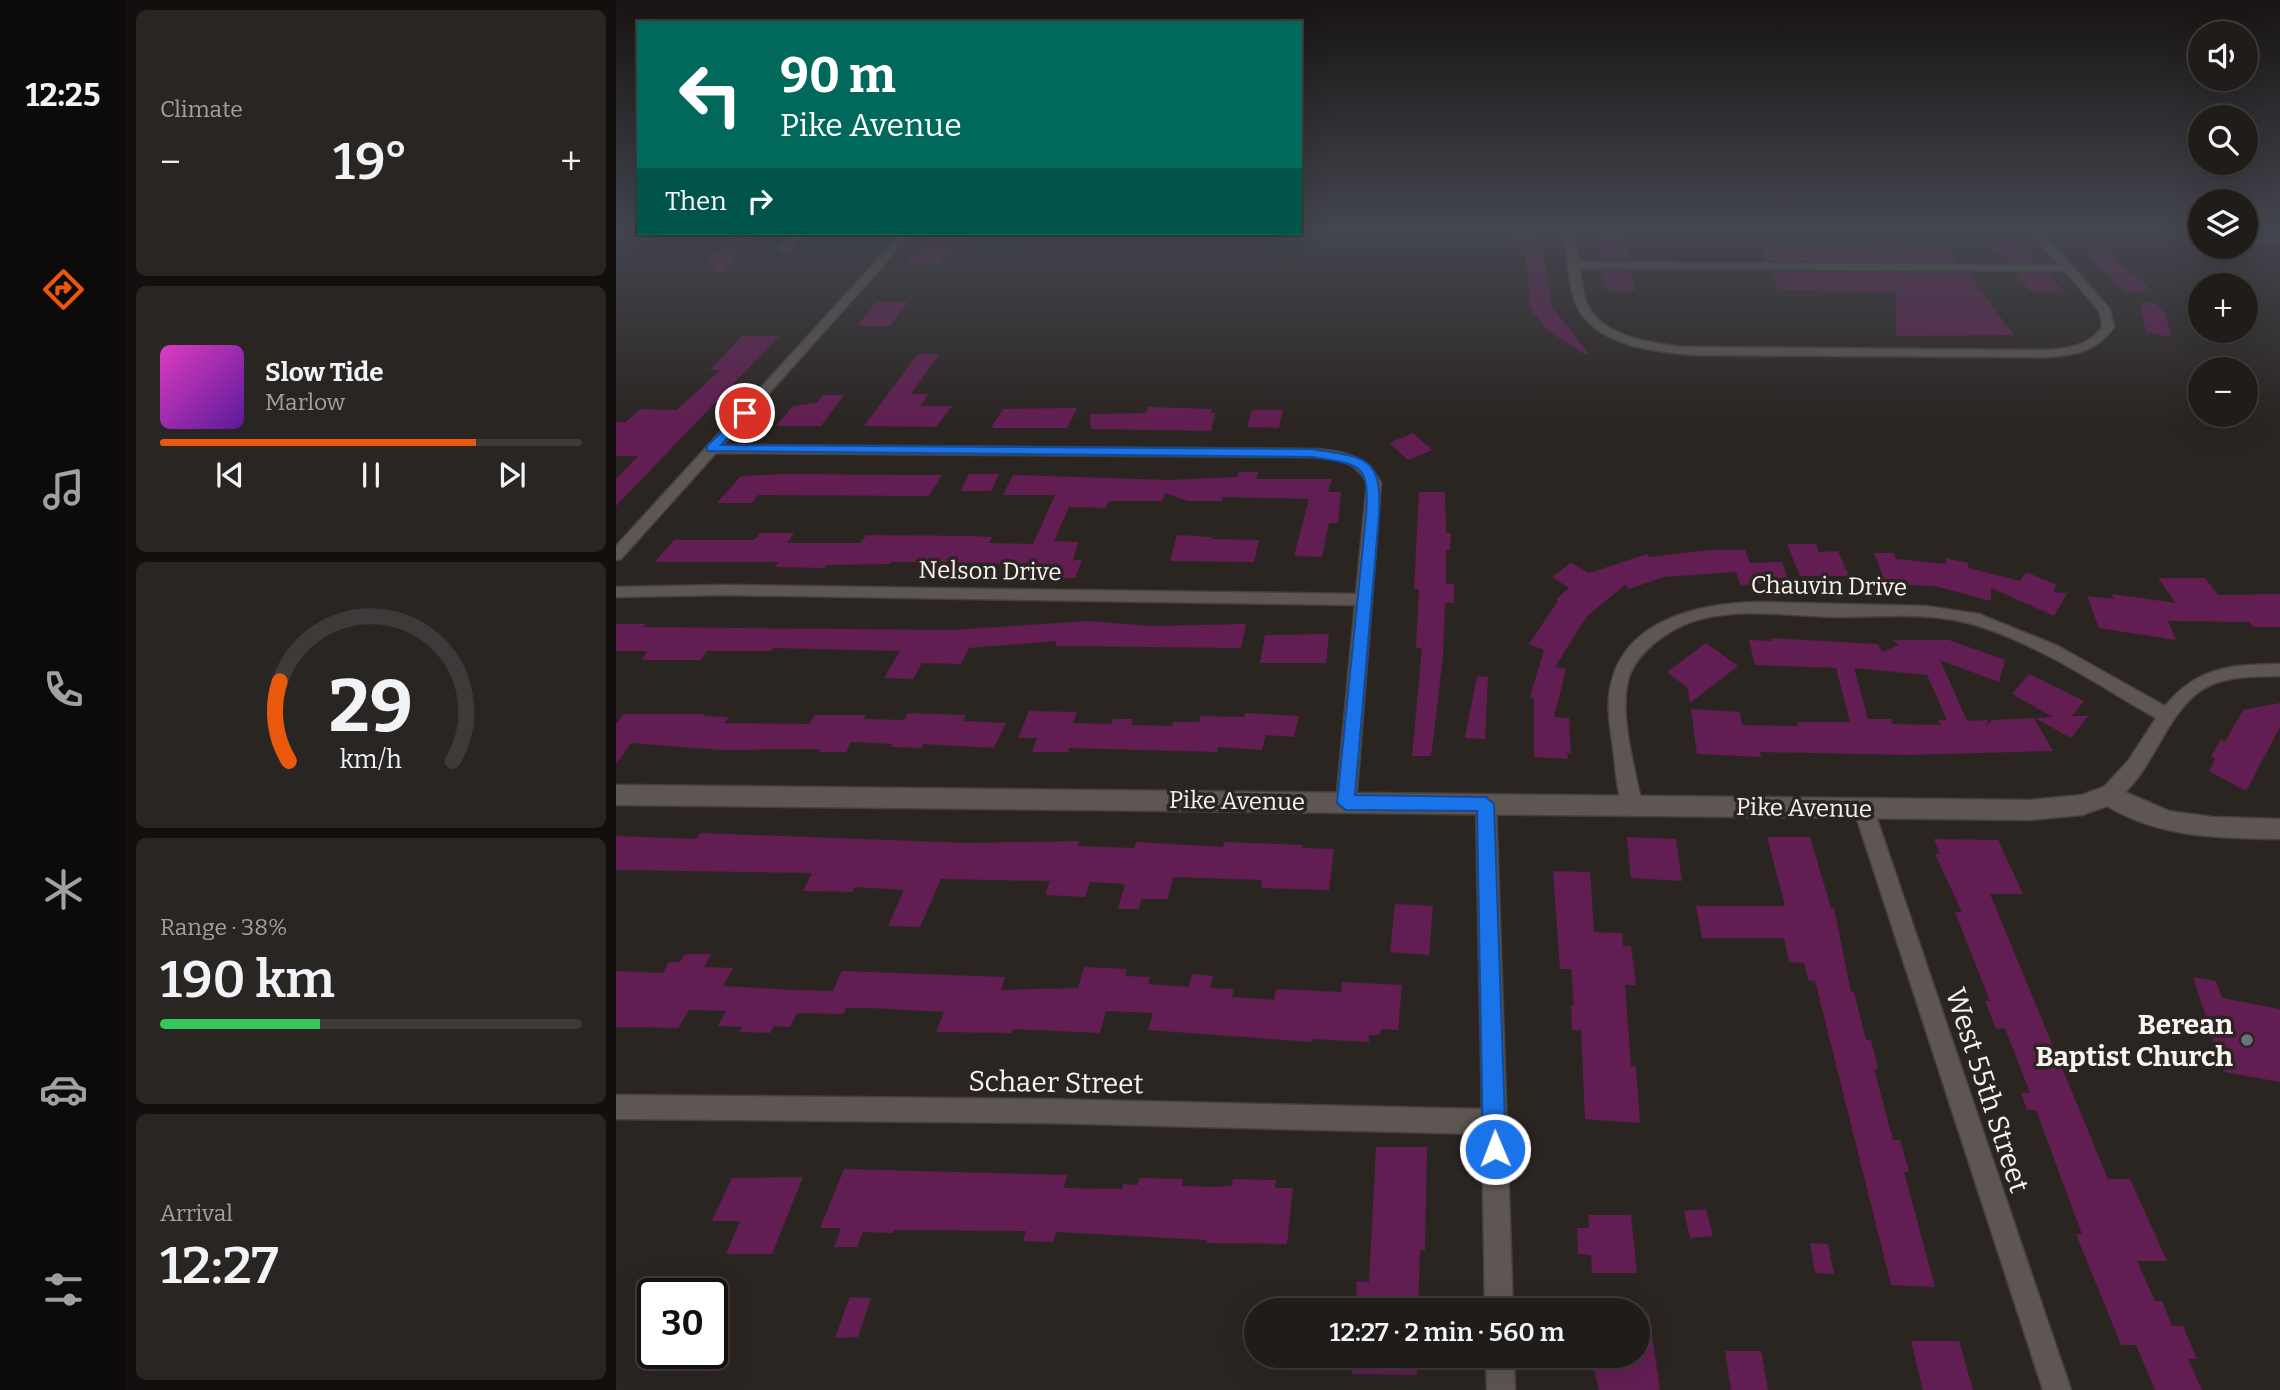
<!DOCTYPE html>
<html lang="en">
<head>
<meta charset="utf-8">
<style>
	:root { --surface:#201c1a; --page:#282523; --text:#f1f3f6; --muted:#a2a1a2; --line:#3d3a39; --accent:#ea580c }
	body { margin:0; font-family:Bitter,serif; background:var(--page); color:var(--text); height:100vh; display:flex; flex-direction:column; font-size:26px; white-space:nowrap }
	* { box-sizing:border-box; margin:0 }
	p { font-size:23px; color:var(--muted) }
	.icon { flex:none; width:38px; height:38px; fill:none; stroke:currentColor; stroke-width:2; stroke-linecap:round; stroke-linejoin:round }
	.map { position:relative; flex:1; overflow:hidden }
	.details { display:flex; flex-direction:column; gap:10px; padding:10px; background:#120f0e; width:490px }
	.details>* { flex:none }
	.banner { position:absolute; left:21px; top:21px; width:665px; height:214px; border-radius:0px; box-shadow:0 7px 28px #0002,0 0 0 2px var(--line); background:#00695c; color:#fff; overflow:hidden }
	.controls { position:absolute; left:1572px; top:21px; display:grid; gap:14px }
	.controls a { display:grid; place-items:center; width:70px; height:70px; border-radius:50%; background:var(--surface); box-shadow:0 7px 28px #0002,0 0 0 2px var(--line); font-size:35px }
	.speed { position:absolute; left:21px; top:1278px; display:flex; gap:14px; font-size:35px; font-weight:700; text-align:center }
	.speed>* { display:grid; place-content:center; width:91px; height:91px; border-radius:50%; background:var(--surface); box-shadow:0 7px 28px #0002,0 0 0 2px var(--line); line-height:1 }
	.speed .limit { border:4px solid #111; border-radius:10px; background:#fff; color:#111 }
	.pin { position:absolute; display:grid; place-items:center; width:60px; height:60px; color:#fff; margin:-30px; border:4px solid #fff; border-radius:50%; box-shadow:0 2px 7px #0007 }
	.me { position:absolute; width:77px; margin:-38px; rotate:359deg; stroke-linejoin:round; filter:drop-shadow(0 0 5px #0008) }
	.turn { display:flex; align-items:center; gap:24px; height:147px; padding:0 28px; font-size:32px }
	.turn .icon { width:91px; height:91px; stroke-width:2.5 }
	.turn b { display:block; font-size:49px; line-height:60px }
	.then { display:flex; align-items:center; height:66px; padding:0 28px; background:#0003; gap:14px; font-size:26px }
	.big { font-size:52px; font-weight:600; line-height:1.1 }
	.details .widget { flex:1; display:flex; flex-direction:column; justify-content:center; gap:10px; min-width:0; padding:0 24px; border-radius:10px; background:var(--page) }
	.details .dial { align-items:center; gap:0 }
	.dial svg { height:182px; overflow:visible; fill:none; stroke:var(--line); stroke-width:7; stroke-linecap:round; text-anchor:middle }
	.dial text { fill:var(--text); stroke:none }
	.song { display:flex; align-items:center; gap:21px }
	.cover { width:84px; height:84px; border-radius:10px; background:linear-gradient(135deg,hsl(310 70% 55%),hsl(270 70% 35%)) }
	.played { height:7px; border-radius:4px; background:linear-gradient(90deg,var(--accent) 75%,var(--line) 75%) }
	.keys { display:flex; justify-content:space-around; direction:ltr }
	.heat { display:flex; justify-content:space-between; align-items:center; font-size:38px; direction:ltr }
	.charge { height:10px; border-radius:5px; background:linear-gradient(90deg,#34c759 38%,var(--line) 0) }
	.trip { position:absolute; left:628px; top:1298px; width:406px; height:70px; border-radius:35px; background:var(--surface); box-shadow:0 7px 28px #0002,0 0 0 2px var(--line); font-weight:600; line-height:70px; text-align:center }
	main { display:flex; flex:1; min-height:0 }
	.tab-bar { display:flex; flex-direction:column; width:126px; justify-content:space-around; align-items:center; background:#0d0b0a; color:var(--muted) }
	.tab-bar .icon { width:49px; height:49px }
	.tab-bar .active { color:var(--accent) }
	.tab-bar b { font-size:32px; color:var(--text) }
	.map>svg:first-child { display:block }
</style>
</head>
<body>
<main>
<nav class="tab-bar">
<b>12:25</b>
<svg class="icon active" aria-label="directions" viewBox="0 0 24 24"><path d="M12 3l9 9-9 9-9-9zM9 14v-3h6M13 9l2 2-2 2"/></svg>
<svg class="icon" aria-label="music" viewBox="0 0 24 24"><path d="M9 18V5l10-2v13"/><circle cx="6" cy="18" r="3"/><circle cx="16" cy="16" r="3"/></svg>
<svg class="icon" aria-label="phone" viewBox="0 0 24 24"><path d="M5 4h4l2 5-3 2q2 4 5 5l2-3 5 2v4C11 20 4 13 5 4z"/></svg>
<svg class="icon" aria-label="climate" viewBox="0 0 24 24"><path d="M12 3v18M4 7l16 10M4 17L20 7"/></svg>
<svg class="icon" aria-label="car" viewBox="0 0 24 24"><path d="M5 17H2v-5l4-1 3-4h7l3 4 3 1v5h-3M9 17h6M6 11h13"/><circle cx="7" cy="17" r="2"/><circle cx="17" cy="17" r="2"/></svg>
<svg class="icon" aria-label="filters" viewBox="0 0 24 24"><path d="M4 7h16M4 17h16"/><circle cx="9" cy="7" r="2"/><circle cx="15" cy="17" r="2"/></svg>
</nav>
<section class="details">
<div class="widget"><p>Climate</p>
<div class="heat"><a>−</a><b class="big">19°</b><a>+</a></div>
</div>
<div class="widget">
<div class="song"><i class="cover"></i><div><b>Slow Tide</b><p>Marlow</p></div></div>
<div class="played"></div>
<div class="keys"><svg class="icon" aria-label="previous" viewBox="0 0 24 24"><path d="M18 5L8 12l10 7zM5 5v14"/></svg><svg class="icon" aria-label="pause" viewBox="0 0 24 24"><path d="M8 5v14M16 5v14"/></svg><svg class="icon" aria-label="next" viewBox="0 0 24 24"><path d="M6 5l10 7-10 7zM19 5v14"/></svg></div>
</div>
<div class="widget dial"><svg viewBox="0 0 100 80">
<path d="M14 69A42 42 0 1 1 86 69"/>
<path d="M14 69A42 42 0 0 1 10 34" stroke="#ea580c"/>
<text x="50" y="56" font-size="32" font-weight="700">29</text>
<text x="50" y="72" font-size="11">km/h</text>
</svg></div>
<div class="widget"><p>Range · 38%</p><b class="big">190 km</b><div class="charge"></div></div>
<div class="widget"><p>Arrival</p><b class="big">12:27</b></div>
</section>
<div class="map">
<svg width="1664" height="1390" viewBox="0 0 1664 1390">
	<rect width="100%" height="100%" fill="#2b2522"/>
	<path fill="#621e52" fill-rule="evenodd" d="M 917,230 L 918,237 L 925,237 L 936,307 L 972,353 L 970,355 L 930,329 L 915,309 L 909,251 L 902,251 L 899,231 Z
		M 318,233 L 355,233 L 338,254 L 329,254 L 321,265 L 290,265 Z
		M 979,235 L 1008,235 L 1013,260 L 983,259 Z
		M 140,238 L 103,274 L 90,261 L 114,239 Z
		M 1368,238 L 1396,238 L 1421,262 L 1389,262 Z
		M 1261,241 L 1328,245 L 1342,262 L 1150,261 L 1143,243 L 1264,245 Z
		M 1482,244 L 1514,274 L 1518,274 L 1536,291 L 1508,291 L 1471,256 Z
		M 985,271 L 1015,271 L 1019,291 L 991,291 Z
		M 1155,272 L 1351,273 L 1398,335 L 1280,336 L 1280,292 L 1162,290 Z
		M 1399,273 L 1431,274 L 1447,291 L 1414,291 Z
		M 260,302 L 292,302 L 274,326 L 241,326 Z
		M 1524,303 L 1539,303 L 1550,314 L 1555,337 L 1530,332 Z
		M 126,336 L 163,336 L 0,506 L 0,479 L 22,456 L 0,456 L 0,422 L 10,422 L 24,409 L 61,410 L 104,370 L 94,370 Z
		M 302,354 L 323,354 L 295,394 L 313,394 L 304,406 L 336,406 L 320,427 L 248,426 Z
		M 207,395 L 228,395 L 205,426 L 160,426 L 177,406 L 200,403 Z
		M 532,407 L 596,409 L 595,413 L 599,413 L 595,431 L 475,429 L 474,414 L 530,413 Z
		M 461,408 L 451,428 L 375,428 L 387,409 Z
		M 636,410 L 667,410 L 663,428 L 631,427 Z
		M 797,433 L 816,450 L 792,460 L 773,443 Z
		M 623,472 L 642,472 L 640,479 L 716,479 L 712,492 L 725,492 L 722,523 L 713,523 L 706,557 L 678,556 L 693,499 L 607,497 L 606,501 L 572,501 L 549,493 L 546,501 L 493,501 L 489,508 L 453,507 L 438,541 L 462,542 L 457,560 L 466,560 L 459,578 L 435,578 L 441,566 L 367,563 L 275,562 L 273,564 L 211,565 L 209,568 L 159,567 L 163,562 L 39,562 L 58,540 L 138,540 L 144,533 L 178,533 L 171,543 L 245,543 L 250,535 L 355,536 L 376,537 L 373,543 L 417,544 L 439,495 L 387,495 L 397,475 L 553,480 L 621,477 Z
		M 170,474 L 291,475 L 326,475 L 313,496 L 142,495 L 136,503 L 101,503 L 125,476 Z
		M 353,474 L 383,474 L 375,491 L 344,491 Z
		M 803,492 L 829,492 L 830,533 L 835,533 L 834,550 L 830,550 L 830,584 L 838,584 L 838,603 L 829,603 L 827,657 L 815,756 L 796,756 L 806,648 L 800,648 L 803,589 L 798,589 Z
		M 561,535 L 596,537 L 595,539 L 643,540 L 638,562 L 554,561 Z
		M 1171,544 L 1200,544 L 1203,552 L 1222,551 L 1233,576 L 1184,576 Z
		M 1094,550 L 1129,550 L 1134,563 L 1166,562 L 1173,582 L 1124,585 L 1120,572 L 1048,577 L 1013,589 L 1009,585 L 971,616 L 939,667 L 950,669 L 938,717 L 953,718 L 955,754 L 951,753 L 952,759 L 918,757 L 918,699 L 914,697 L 928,650 L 913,644 L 942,601 L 940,599 L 953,588 L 936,577 L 955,563 L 973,573 L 1031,554 L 1033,557 Z
		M 1258,553 L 1278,553 L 1280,559 L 1330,564 L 1330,558 L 1352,563 L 1352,568 L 1404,581 L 1410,572 L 1441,585 L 1437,592 L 1451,593 L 1438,616 L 1375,588 L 1375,601 L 1319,586 L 1270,584 Z
		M 1542,578 L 1589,578 L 1602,595 L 1664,594 L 1664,627 L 1637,627 L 1633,622 L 1552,621 L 1560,640 L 1483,628 L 1471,596 L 1498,599 L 1496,594 L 1560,603 Z
		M 472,621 L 536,626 L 630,624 L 625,648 L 439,646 L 441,641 L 353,648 L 345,664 L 306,663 L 297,679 L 268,678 L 284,651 L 158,648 L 155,651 L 91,651 L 85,660 L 26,660 L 31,651 L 0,651 L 0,624 L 30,624 L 27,627 L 335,630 Z
		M 713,634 L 710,663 L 644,663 L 649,635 Z
		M 1155,638 L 1262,644 L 1266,652 L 1283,645 L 1276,640 L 1333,640 L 1389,660 L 1383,682 L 1324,660 L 1351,721 L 1372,720 L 1370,726 L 1376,720 L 1418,718 L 1437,751 L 1291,755 L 1144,752 L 1145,757 L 1081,754 L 1075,709 L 1124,712 L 1126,725 L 1182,726 L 1181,722 L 1234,722 L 1220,668 L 1139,665 L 1133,640 L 1156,641 ZM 1238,668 L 1311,675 L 1331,720 L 1322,720 L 1325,725 L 1277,724 L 1275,719 L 1252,719 Z
		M 1090,643 L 1122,666 L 1074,703 L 1072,688 L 1051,672 Z
		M 1413,674 L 1468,701 L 1456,716 L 1472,716 L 1455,738 L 1419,718 L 1437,717 L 1396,694 Z
		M 861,676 L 872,677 L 869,739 L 849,738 Z
		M 1664,703 L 1664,727 L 1630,791 L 1593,771 L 1599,759 L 1595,756 L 1605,739 L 1609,742 L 1627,710 Z
		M 413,711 L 461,712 L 457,723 L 495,724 L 497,719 L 517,719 L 515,725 L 556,726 L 557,722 L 583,722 L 584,716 L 628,717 L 629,713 L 683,716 L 678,737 L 650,735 L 646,750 L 602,747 L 601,752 L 453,748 L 452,752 L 416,752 L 421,738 L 402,738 Z
		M 292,713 L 350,715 L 347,721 L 390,723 L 378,748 L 308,744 L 306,748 L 275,747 L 277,744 L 235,742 L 230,752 L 203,752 L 204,749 L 105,750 L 15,743 L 0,764 L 0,724 L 8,714 L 89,714 L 88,716 L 113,717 L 108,723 L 193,724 L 199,715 L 250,715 L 248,719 L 288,720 Z
		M 84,833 L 352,843 L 463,841 L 461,846 L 518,848 L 520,842 L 607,847 L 608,842 L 687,845 L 686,848 L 718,849 L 713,890 L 645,888 L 646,880 L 557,877 L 552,899 L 525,899 L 523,909 L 502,909 L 509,884 L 474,882 L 469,897 L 429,895 L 434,881 L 325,879 L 304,927 L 272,926 L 288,890 L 239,887 L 236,892 L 187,891 L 196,873 L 0,870 L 0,836 L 80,839 Z
		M 1011,837 L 1060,839 L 1066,881 L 1015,878 Z
		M 1151,837 L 1194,837 L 1215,908 L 1218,908 L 1235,992 L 1238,992 L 1250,1040 L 1255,1040 L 1262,1069 L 1258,1069 L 1277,1140 L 1284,1140 L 1293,1172 L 1288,1172 L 1319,1287 L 1275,1285 L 1199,981 L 1192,980 L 1188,963 L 1173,962 L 1168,938 L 1086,938 L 1080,906 L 1169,906 Z
		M 1318,839 L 1382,840 L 1407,894 L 1374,894 L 1492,1179 L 1514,1179 L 1551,1261 L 1521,1261 L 1539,1301 L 1546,1301 L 1556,1326 L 1567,1326 L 1581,1359 L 1572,1359 L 1586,1390 L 1539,1390 L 1520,1345 L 1505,1345 L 1460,1234 L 1466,1234 L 1420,1110 L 1411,1110 L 1405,1093 L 1414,1093 L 1389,1028 L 1380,1029 L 1369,1001 L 1374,1001 L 1339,912 L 1346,912 L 1319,854 L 1324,854 Z
		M 937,871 L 974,872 L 978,932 L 1006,933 L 1007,946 L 1015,946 L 1020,985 L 1009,985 L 1015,1066 L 1020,1067 L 1024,1123 L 969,1119 L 965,1030 L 956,1030 L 955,1005 L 958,1005 L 955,969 L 944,969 Z
		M 779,904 L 817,906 L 813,955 L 774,952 Z
		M 69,954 L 95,954 L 88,967 L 117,968 L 107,986 L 177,990 L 217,991 L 226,971 L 389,977 L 385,990 L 462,988 L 468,967 L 511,969 L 509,976 L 534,977 L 532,984 L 573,987 L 576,974 L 597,976 L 594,988 L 618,989 L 616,997 L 658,1000 L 660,989 L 725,992 L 726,982 L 786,985 L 782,1030 L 765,1029 L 764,1035 L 753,1035 L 753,1042 L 696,1039 L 696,1042 L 532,1030 L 537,1013 L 490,1011 L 484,1033 L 397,1029 L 396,1033 L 320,1032 L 328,1012 L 254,1008 L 230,1008 L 227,1014 L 181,1013 L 174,1027 L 158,1026 L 154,1033 L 123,1032 L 126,1027 L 102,1026 L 110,1011 L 73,1010 L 62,1028 L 0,1027 L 0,971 L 47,973 L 53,962 L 64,962 Z
		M 1577,977 L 1600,981 L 1606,998 L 1664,1009 L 1664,1082 L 1608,1072 Z
		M 760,1147 L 811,1147 L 809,1250 L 804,1250 L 802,1311 L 739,1311 L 741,1281 L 753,1282 Z
		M 228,1169 L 451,1175 L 448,1188 L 506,1189 L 507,1184 L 522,1185 L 523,1178 L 567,1179 L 566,1186 L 600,1187 L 616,1185 L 617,1179 L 660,1180 L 659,1188 L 677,1188 L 671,1244 L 591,1243 L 591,1240 L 440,1232 L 437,1242 L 407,1241 L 410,1231 L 278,1230 L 277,1233 L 247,1232 L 241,1247 L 218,1247 L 225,1228 L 204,1228 Z
		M 187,1177 L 156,1254 L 110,1254 L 124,1221 L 96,1221 L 116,1178 Z
		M 1090,1209 L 1097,1236 L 1074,1238 L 1068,1211 Z
		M 972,1215 L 1015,1215 L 1021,1273 L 976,1273 L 975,1255 L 962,1254 L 961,1228 L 973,1228 Z
		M 1194,1243 L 1212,1244 L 1218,1274 L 1199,1273 Z
		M 234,1297 L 255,1298 L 242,1337 L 219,1338 Z
		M 1033,1314 L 1044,1390 L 983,1390 L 975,1356 L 1022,1356 L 1022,1315 Z
		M 1295,1341 L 1343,1341 L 1357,1390 L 1307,1390 Z
		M 1109,1351 L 1145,1351 L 1152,1390 L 1115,1390 Z
		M 737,1356 L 801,1356 L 801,1375 L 736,1374 Z"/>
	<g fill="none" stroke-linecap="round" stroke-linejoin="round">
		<g stroke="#46403e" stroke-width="3">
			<path id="street" d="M 945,229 L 955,229 L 963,262 L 1443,265 L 1412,229 L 1423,229 L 1494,309 L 1498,327 C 1482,351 1459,355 1432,357 L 1081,355 C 1039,352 974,346 958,299 C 951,276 953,252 945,229 ZM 964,268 L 1449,271 L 1484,312 L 1486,327 C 1473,346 1453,348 1432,350 L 1066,347 C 1037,343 994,338 975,311 C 967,299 966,282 964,268 Z
				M 179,233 L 190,233 L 173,250 L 165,250 L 165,246 Z
				M 286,233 L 296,233 L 107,445 L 696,449 C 725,450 751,455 765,483 L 740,803 L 737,809 L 730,811 L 723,809 L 720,803 L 739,605 L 108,595 L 0,597 L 0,587 L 108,585 L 740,594 L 751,483 C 740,461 719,458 696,457 L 100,453 L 5,559 L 0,560 L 0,546 Z
				M 1664,238 L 1664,244 L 1629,246 L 1629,240 Z
				M 1143,602 L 1310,606 L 1363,614 L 1442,646 L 1549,706 C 1582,666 1615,665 1664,664 L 1664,676 C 1638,677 1607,675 1584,691 C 1547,718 1538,771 1501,799 C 1496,803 1492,803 1486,801 L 1483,795 L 1486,789 L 1512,761 L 1540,718 C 1482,685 1426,646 1362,626 C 1316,611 1267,617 1220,617 C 1173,616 1123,607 1078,621 C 1053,629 1024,650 1014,674 C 1001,710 1019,768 1026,805 L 1023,811 L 1016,813 L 1009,811 C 1000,793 1000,767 997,748 C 994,727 990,704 995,684 C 1010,618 1086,603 1143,602 Z
				M 870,796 L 877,798 L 880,804 L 897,1311 L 869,1311 L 866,1134 L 431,1123 L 0,1119 L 0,1095 L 431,1099 L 866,1109 L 860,804 L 863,798 Z
				M 1248,802 L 1255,804 L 1258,810 L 1455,1390 L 1427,1390 L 1238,810 L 1241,804 Z
				M 870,1356 L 898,1356 L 899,1390 L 871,1390 Z"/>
		</g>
		<g stroke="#46403e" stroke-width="3">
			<path id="secondary" d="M 0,785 L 1413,800 L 1466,795 L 1493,785 L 1553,811 L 1597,817 L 1664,819 L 1664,839 C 1604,838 1544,838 1491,806 L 1466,815 L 1413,820 L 0,805 Z"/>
		</g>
		<use href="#street" fill="#5d5652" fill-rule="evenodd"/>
		<use href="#secondary" fill="#5d5652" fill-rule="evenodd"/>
	</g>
	<linearGradient id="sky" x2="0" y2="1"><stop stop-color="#181413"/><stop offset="0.54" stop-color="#44464f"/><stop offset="1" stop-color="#44464f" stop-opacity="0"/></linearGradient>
	<rect width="1664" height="424" fill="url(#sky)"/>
	<path fill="#1a73e8" stroke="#114b97" stroke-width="2" d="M 129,409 L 135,413 L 105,445 L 696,449 C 749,458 766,454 763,515 L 739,795 L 870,797 L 878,804 L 890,1149 L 887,1157 L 879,1161 L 871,1157 L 867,1149 L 861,811 L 730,810 L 721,803 L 750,515 C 754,462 744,465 696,457 L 91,451 L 91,446 Z"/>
	<circle fill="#6b7280" stroke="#2b2522" stroke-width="2.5" cx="1631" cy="1040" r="7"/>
	<g text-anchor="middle" stroke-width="7" stroke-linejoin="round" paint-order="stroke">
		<g font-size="24" fill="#f8f3f1" stroke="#2b2522">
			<text transform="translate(374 571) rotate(1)" y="8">Nelson Drive</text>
			<text transform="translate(1213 586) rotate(1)" y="8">Chauvin Drive</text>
			<text transform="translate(621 801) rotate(1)" y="8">Pike Avenue</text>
			<text transform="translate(1188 808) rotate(1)" y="8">Pike Avenue</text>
		</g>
		<g font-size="28" font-weight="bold" fill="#f8f3f1" stroke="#2b2522" text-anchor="end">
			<text x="1617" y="1034">Berean<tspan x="1617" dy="32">Baptist Church</tspan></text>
		</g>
		<g font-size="28" fill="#f8f3f1" stroke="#2b2522">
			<text transform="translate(440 1082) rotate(1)" y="10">Schaer Street</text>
			<text transform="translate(1372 1090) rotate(72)" y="10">West 55th Street</text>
		</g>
	</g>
</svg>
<div class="controls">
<a><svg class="icon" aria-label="sound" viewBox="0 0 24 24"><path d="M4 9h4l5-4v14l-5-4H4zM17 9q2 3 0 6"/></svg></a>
<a><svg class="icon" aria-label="search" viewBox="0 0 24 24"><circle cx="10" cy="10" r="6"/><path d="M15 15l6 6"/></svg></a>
<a><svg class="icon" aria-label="layers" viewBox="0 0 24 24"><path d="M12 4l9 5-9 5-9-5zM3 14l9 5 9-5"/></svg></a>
<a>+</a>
<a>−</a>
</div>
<div class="speed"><div class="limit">30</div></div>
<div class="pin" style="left:129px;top:413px;background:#d93025"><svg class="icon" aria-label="arrive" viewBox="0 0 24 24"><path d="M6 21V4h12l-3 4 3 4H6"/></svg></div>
<svg class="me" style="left:879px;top:1149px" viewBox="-20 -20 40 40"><circle r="17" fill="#1a73e8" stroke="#fff" stroke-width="3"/><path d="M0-11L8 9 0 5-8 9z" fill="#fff"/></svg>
<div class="trip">12:27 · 2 min · 560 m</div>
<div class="banner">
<div class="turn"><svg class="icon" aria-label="left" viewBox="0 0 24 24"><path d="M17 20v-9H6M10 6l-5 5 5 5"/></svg><div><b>90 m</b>Pike Avenue</div></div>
<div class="then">Then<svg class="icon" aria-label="right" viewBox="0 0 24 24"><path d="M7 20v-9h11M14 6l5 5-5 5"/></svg></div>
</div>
</div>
</main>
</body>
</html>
